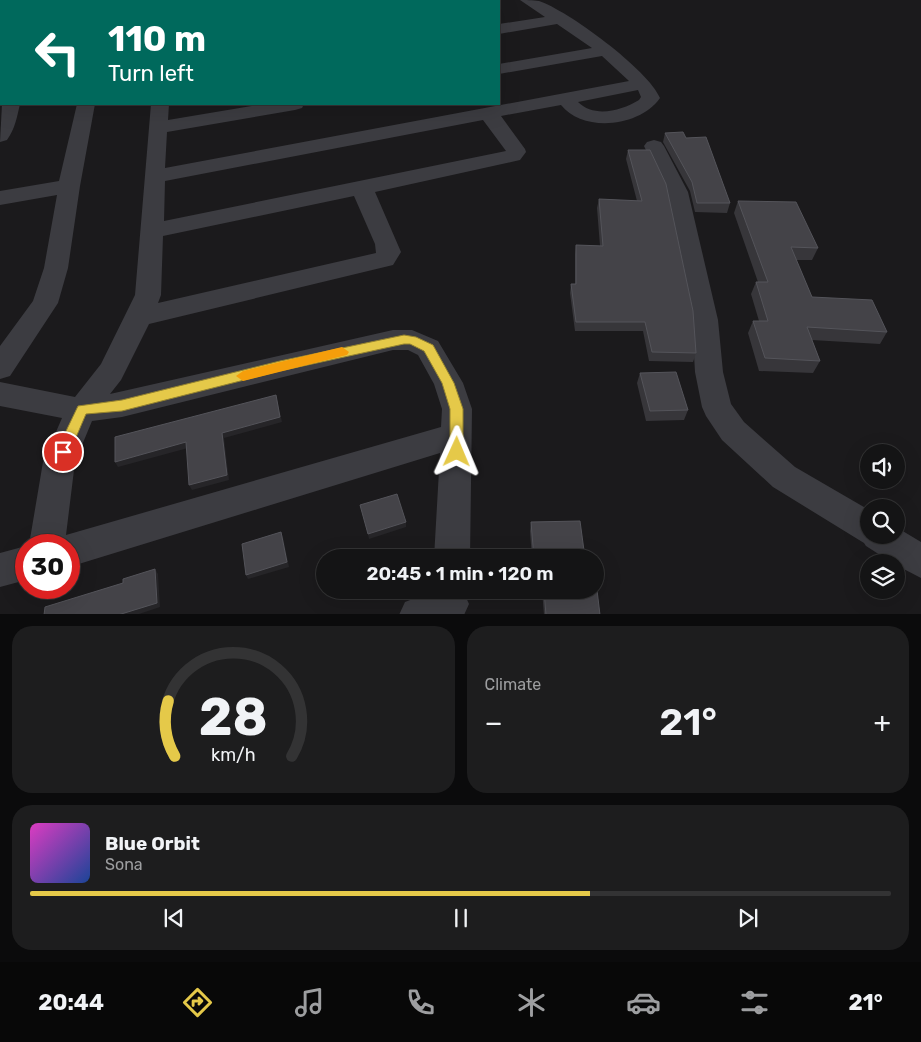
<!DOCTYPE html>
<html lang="en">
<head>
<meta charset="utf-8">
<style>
	:root { --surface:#141415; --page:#1d1d1e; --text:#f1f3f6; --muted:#9d9ea0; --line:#333334; --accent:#e5c949 }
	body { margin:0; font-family:Rubik,sans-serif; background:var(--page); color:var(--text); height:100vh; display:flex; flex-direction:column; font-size:19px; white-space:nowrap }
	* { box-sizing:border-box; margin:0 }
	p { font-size:16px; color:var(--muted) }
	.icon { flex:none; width:28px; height:28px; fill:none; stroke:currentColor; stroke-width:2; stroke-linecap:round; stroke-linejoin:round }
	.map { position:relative; height:614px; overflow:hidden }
	.sheet { display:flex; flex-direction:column; gap:12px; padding:12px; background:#0b0b0c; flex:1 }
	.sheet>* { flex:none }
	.banner { position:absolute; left:0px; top:0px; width:500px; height:105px; box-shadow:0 5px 20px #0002,0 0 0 1px var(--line); background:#00695c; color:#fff; overflow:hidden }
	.controls { position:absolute; left:860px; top:444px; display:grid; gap:10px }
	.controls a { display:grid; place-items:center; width:45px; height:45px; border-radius:50%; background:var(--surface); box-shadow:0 5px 20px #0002,0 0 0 1px var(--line); font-size:25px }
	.speed { position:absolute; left:15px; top:534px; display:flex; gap:10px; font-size:25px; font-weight:700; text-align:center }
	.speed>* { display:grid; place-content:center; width:65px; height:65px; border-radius:50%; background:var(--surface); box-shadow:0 5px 20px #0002,0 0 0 1px var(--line); line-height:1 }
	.speed .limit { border:8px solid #d22; background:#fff; color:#111 }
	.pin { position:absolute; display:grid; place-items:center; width:42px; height:42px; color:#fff; margin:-21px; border:2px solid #fff; border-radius:50%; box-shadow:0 1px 5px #0007 }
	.me { position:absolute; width:55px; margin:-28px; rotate:1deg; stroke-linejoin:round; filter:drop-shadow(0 0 4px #0008) }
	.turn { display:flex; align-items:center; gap:18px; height:105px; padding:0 25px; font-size:22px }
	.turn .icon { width:65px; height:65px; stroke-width:2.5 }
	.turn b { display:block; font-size:35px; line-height:42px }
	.big { font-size:38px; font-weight:600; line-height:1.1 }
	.sheet .tile { flex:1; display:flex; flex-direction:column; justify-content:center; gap:8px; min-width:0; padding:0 18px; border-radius:20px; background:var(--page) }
	.sheet .dial { align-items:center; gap:0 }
	.dial svg { height:130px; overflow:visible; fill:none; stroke:var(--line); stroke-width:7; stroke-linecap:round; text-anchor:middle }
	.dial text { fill:var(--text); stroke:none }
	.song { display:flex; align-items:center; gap:15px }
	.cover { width:60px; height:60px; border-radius:8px; background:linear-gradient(135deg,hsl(310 70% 55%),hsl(220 70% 35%)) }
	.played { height:5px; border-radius:2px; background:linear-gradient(90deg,var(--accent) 65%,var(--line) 65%) }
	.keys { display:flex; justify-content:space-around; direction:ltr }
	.heat { display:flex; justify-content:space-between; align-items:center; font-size:28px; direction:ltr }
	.sheet .tiles { flex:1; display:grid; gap:12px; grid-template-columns:1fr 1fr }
	.tile:last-child { grid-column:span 2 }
	.trip { position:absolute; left:316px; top:549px; width:288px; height:50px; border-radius:25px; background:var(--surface); box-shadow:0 5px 20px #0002,0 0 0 1px var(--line); font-weight:600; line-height:50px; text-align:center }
	.menu { display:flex; height:80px; justify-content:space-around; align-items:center; background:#080808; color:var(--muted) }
	.menu .icon { width:35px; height:35px }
	.menu .selected { color:var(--accent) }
	.menu b { font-size:22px; color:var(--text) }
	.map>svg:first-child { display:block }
</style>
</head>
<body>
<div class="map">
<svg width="921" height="615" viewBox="0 0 921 615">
	<rect width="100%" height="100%" fill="#1b1a1c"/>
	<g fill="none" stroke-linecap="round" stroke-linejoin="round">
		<path fill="#3c3c41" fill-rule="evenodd" d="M 160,0 L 174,0 L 174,1 L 160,1 Z
			M 520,0 C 525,0 533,0 539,1 C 567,10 649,70 660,98 C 640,127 583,133 561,105 L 501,116 L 525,149 L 526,152 L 520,160 L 375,192 L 401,252 L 393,265 L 149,324 L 121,380 L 110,394 L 393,330 L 412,330 L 438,341 L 463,383 L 472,409 L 470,558 L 434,558 L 440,453 L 69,567 L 69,545 L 29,545 L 43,462 L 62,418 L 0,406 L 0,382 L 75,397 L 101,364 L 135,295 L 151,104 L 169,104 L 168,120 L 264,104 L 304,104 L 302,108 L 295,110 L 167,132 L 165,168 L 629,81 L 602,56 L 499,74 L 499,64 L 592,48 L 557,24 L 499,34 L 499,24 L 545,17 ZM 638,90 L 641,97 L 639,100 C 621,111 594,118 578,102 ZM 483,120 L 506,151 L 164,221 L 165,181 ZM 354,196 L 375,244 L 376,253 L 158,303 L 161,295 L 163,236 ZM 393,350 L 408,350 L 418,355 L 434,384 L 442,409 L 441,427 L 66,535 L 75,462 L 92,421 L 122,417 Z
			M 2,104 L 20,104 C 17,117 15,129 7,140 L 0,142 Z
			M 77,104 L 95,104 L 80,186 L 68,268 L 58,303 L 10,376 L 0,379 L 0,346 L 33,301 L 44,268 L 57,195 L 0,205 L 0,191 L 59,181 Z
			M 654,140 L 661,142 L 664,146 L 688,192 L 718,320 L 723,372 L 731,404 L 744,422 L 795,467 L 869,510 L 869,535 L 896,535 L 896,527 L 921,542 L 921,578 L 896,565 L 896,562 L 891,562 L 866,546 L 864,543 L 773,487 L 722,440 L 706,416 L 702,407 L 695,372 L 692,320 L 666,192 L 644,146 L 647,142 Z
			M 26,546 L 26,580 L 0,587 L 0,553 Z
			M 436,590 L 463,591 L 469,604 L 464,615 L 399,615 L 405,602 Z"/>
	</g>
	<path fill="#37363a" d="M 665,133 L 686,138 L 730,203 L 727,213 L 695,212 L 690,191 L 663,142 Z
		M 628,150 L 696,353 L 693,362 L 649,361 L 643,331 L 575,331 L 570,293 L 571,284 L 575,284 L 575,254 L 576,245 L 600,246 L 597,208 L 599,199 L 637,201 L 626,159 Z
		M 738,201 L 818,248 L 812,260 L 796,260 L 812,297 L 887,332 L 880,344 L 812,340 L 820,361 L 813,373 L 759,371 L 748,333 L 753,321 L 759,321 L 751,294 L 756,282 L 758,282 L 734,213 Z
		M 640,373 L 688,410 L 684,420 L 646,421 L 637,383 Z
		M 531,522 L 585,558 L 532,558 L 530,531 Z
		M 542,590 L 597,590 L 600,615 L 544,615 Z"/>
	<path fill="#262528" d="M 276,395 L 282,422 L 224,438 L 229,480 L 192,490 L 189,485 L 222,433 Z
		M 186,442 L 188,448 L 118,467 L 115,462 Z
		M 406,522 L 406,527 L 369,539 L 368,534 Z
		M 281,532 L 283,537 L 289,567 L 248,579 L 246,575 Z
		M 155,569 L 158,574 L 160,607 L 136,615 L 118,615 Z"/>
	<path fill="#444348" stroke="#54545a" d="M 683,132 L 686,138 L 706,137 L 730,203 L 697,203 L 692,182 L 665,133 Z
		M 628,150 L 650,150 L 666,184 L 693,311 L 696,353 L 652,352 L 645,322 L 576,322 L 571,284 L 576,284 L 576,245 L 603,246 L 599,199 L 642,201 Z
		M 738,201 L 796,202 L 818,248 L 791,247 L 812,297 L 872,300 L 887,332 L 807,327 L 820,361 L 765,358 L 753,321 L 768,321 L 756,282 L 768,282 Z
		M 676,372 L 688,410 L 650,411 L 640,373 Z
		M 276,395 L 280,417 L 222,433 L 227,475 L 189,485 L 186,442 L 115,462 L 115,437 Z
		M 397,494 L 406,522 L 368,534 L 360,505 Z
		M 580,521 L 585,558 L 534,558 L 531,522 Z
		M 281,532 L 287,562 L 246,575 L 242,544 Z
		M 155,569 L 157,603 L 118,615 L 44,615 L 45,607 L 123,583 L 123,579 Z
		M 544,590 L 597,590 L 600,615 L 546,615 Z"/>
	<path fill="#e5c949" stroke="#95832f" d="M 404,335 L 416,337 L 433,345 L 454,383 L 463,409 L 463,452 L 461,456 L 452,456 L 450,452 L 450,409 L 442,383 L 424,351 L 410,344 L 404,344 L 280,371 L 122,411 L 86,414 L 68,456 L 58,456 L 56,452 L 78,406 L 122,400 L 280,361 Z"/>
	<path fill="#f59e0b" d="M 342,347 L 349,352 L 347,355 L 243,381 L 236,376 L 243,371 Z"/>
</svg>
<div class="controls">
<a><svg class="icon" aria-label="sound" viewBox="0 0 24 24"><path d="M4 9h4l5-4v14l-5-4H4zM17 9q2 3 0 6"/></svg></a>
<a><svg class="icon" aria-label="search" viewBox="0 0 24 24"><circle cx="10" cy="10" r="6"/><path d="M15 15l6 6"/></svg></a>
<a><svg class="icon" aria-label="layers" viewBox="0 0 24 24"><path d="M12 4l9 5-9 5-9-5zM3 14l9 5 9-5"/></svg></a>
</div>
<div class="speed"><div class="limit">30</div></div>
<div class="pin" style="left:63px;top:452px;background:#d93025"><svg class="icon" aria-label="arrive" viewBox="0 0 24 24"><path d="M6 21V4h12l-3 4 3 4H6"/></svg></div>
<svg class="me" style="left:457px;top:452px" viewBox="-20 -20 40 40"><path d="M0-17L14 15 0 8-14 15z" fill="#e5c949" stroke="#fff" stroke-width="4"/></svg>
<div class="trip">20:45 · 1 min · 120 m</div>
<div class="banner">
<div class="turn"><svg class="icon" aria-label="left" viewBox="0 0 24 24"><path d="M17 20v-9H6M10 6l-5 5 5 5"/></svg><div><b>110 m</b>Turn left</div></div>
</div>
</div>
<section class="sheet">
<div class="tiles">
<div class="tile dial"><svg viewBox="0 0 100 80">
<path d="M14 69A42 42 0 1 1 86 69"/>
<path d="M14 69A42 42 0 0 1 10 35" stroke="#e5c949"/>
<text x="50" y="56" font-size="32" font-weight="700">28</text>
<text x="50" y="72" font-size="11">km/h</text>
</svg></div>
<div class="tile"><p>Climate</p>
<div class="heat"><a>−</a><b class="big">21°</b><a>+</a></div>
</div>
<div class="tile">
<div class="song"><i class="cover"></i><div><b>Blue Orbit</b><p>Sona</p></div></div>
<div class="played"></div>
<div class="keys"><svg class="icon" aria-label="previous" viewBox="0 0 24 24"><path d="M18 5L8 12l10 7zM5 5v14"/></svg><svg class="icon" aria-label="pause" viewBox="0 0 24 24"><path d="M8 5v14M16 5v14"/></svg><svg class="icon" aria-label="next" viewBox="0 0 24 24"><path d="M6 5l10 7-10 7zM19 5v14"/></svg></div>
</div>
</div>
</section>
<nav class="menu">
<b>20:44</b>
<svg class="icon selected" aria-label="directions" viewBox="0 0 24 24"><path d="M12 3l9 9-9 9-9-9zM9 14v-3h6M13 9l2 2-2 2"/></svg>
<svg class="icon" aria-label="music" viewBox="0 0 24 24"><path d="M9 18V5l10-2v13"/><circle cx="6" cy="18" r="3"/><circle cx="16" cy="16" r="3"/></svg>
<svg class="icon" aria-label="phone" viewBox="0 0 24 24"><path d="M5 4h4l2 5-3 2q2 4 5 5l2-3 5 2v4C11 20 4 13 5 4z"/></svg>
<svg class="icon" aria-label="climate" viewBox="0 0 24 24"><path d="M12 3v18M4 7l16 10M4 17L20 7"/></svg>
<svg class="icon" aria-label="car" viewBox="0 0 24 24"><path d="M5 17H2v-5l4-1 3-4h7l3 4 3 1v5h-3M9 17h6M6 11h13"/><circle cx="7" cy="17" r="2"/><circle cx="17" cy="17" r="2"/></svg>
<svg class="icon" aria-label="filters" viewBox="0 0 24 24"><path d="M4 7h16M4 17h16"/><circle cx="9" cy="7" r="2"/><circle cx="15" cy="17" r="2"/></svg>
<b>21°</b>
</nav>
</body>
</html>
